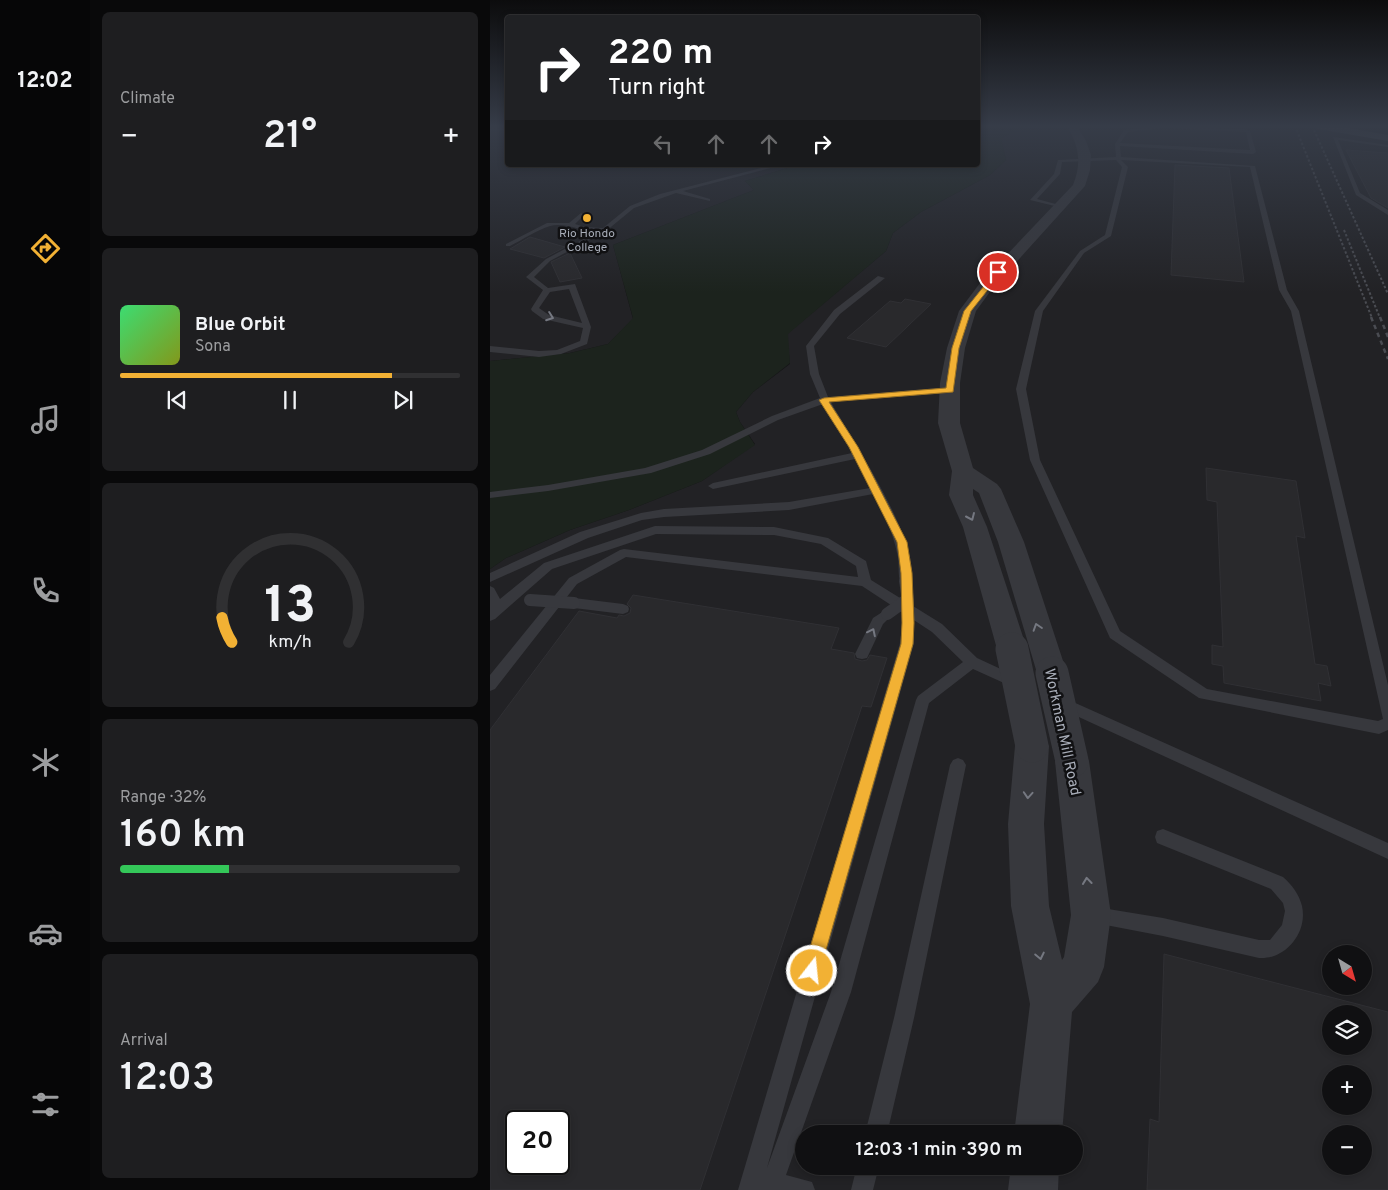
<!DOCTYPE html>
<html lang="en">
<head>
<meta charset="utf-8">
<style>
	:root { --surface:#101012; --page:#1e1e20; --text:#f1f3f6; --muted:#9c9d9f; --line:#303032; --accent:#f2b134 }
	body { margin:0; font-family:Overpass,sans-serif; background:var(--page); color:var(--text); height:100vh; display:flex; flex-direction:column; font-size:19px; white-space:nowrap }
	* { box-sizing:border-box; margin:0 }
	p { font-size:16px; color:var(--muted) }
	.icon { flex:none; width:28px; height:28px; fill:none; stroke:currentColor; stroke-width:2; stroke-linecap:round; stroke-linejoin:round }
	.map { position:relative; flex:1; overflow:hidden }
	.side { display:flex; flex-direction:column; gap:12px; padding:12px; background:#09090a; width:400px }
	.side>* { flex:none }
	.top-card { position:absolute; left:15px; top:15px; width:475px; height:152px; border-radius:5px; box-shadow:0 2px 8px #0003,0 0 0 1px var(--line); background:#202124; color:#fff; overflow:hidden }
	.needle { width:32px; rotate:143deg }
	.controls { position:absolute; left:832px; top:945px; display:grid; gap:10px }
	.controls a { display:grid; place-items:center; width:50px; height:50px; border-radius:50%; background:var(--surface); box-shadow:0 2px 8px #0003,0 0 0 1px var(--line); font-size:25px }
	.speed { position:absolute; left:15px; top:1110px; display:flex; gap:10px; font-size:25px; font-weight:700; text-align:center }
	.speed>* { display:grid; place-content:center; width:65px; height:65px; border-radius:50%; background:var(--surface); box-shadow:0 2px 8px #0003,0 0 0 1px var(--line); line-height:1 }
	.speed .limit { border:2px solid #111; border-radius:8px; background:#fff; color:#111 }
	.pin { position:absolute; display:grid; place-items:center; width:42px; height:42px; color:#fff; margin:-21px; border:2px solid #fff; border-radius:50%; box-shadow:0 1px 5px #0007 }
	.me { position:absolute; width:55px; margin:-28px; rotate:16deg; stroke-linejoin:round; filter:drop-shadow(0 0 4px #0008) }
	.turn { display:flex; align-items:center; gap:18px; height:105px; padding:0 20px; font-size:22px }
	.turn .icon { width:65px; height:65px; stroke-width:2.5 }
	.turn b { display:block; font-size:35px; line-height:42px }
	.lanes { display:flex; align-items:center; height:48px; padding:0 20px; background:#0003; justify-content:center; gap:25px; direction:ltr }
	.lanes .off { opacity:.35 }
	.big { font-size:38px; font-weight:600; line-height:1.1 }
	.side .card { flex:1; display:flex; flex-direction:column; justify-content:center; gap:8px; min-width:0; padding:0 18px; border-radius:8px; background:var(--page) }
	.side .dial { align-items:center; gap:0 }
	.dial svg { height:130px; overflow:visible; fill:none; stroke:var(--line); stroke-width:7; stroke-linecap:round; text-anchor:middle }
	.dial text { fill:var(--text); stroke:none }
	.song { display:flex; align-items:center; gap:15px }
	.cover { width:60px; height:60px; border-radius:8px; background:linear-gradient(135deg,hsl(140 70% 55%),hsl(70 70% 35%)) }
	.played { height:5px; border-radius:2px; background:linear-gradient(90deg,var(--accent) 80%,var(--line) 80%) }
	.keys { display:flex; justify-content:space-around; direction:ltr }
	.heat { display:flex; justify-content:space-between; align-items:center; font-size:28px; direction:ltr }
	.charge { height:8px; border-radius:4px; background:linear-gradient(90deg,#34c759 32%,var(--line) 0) }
	.trip { position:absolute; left:305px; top:1125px; width:288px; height:50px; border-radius:25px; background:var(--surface); box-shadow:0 2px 8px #0003,0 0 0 1px var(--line); font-weight:600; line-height:50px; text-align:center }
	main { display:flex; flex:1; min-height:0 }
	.tabs { display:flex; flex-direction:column; width:90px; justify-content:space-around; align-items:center; background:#060607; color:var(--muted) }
	.tabs .icon { width:35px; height:35px }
	.tabs .on { color:var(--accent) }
	.tabs b { font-size:22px; color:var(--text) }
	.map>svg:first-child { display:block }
</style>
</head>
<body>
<main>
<nav class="tabs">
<b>12:02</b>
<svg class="icon on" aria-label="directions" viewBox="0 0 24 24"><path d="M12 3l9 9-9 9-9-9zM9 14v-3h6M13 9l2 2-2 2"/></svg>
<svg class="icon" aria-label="music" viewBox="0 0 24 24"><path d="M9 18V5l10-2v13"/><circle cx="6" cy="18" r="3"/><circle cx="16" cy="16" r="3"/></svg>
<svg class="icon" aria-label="phone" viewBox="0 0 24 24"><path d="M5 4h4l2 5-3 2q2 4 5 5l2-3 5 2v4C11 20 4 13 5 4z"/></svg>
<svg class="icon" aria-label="climate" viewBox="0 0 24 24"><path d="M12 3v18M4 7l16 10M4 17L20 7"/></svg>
<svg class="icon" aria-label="car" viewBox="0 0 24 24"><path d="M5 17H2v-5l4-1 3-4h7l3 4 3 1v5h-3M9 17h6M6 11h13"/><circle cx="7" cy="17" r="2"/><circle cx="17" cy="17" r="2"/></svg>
<svg class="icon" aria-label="filters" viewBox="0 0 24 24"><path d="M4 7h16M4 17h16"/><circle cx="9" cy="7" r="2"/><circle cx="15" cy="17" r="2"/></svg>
</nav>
<section class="side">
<div class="card"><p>Climate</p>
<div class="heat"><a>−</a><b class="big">21°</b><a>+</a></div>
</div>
<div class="card">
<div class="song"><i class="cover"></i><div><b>Blue Orbit</b><p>Sona</p></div></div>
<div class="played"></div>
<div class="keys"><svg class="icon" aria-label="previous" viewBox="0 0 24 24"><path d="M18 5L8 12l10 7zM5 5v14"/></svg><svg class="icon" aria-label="pause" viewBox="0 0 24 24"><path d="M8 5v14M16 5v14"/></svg><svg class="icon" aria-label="next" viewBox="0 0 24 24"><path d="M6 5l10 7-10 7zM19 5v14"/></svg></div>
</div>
<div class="card dial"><svg viewBox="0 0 100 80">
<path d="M14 69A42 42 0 1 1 86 69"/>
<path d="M14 69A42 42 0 0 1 8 54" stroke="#f2b134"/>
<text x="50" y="56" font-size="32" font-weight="700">13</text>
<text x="50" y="72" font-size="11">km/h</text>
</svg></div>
<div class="card"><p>Range · 32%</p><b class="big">160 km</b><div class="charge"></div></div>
<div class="card"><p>Arrival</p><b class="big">12:03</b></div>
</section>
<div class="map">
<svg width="898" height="1190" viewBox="0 0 898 1190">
	<rect width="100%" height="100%" fill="#161618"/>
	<path fill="#222225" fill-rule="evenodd" d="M 0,126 L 17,126 L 18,165 L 307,165 L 255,181 L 264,190 L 123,245 L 143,319 L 118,344 L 80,353 L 0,361 Z
		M 535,126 L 898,126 L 898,1190 L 0,1190 L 0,569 L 16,558 L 80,530 L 139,510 L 212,481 L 265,444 L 250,422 L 246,412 L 263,392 L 300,364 L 297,334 L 396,251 L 403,233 L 431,212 L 500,175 L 516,160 L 511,138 ZM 841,954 L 874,954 L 874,986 L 841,986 ZM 841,1014 L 874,1014 L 874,1046 L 841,1046 ZM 841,1074 L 874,1074 L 874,1106 L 841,1106 ZM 26,1121 L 69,1121 L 69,1164 L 26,1164 ZM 314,1134 L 584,1134 L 584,1166 L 314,1166 ZM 841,1134 L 874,1134 L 874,1166 L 841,1166 Z"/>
	<path fill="#1c231d" d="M 488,126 L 535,126 L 511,138 L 516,160 L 500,175 L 431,212 L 403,233 L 396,251 L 298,334 L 300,363 L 263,392 L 246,412 L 250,422 L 265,445 L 212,481 L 139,510 L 80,530 L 16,558 L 0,569 L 0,361 L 80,353 L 118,344 L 143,318 L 123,245 L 264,190 L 255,181 L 307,165 L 488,165 Z"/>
	<path fill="#29292c" stroke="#303034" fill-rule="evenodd" d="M 856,150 L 898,153 L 898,208 L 881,198 Z
		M 685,165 L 739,168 L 754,282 L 681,275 Z
		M 40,237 L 75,247 L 54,258 L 20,249 Z
		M 80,253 L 92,278 L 70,282 L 61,262 Z
		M 415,299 L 441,304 L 396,347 L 357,338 L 400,301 L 411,303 Z
		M 716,468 L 806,481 L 815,538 L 806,536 L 825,664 L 837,666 L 841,686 L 828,683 L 831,701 L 734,683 L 733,666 L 722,664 L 722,645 L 733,647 L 727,502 L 717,500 Z
		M 143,595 L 349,628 L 341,649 L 364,653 L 365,659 L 372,661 L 377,660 L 380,655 L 397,658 L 381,707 L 372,706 L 210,1190 L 0,1190 L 0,730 L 89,611 L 127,618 L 129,615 L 134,616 L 140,613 L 141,608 L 137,604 ZM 26,1121 L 69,1121 L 69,1164 L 26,1164 Z
		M 674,954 L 898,1012 L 898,1190 L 657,1190 L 660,1119 L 669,1122 ZM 841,1014 L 874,1014 L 874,1046 L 841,1046 ZM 841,1074 L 874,1074 L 874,1106 L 841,1106 ZM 841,1134 L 874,1134 L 874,1166 L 841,1166 Z"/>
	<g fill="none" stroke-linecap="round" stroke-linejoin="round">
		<path fill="#37383d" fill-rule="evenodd" d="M 669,126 L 754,129 L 760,131 L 766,152 L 763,154 L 630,146 L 631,157 L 765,166 L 797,290 L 809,311 L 898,685 L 898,730 L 889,734 L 709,698 L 620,638 L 540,460 L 526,389 L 545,311 L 590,251 L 615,235 L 632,167 L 626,160 L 572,162 L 570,174 L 547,199 L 573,206 L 573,208 L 540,200 L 564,174 L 568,160 L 626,157 L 625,144 L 634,130 ZM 674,128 L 756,132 L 760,150 L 630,143 L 638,132 ZM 631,160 L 760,167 L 789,290 L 801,311 L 893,719 L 888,721 L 717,689 L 630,631 L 550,460 L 536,389 L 553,311 L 594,253 L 621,236 L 638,167 Z
			M 0,128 L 18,128 L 18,130 L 0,130 Z
			M 843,137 L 898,145 L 898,147 L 848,140 L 870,193 L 898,210 L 898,215 L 866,195 Z
			M 283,165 L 292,165 L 193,191 L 220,199 L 220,201 L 186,193 L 144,208 L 116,231 L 60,261 L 44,277 L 58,288 L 85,284 L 101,327 L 97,344 L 71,354 L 49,357 L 0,352 L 0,346 L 49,351 L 67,350 L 90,341 L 93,328 L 53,319 L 42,311 L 41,309 L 53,290 L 36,277 L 56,259 L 107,232 C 92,231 74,222 60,226 C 47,230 32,240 20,246 L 16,246 L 16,244 L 57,223 L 79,223 L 91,213 L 94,215 L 85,224 L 95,227 L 113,228 L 140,206 L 170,194 ZM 79,289 L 92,323 L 59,315 L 49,308 L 60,292 Z
			M 388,276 L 395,278 L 350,314 L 324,346 L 329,374 L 338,397 L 460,387 L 465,390 L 460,393 L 341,402 C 359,435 437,550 419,584 L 411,584 C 407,576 410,562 407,553 C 403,532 393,513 383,494 L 299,510 L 174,517 L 152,520 L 98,538 L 0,582 L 0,573 L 90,532 L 151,513 L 174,509 L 299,502 L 380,488 L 365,459 L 223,489 L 218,486 L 223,483 L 362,453 L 333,404 L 288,420 L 220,454 L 161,473 L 58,491 L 0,498 L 0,492 L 58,485 L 155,468 L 212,450 L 282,416 L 330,398 L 320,374 L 316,346 L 344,310 Z
			M 165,526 L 284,527 L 338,538 L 376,561 L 381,580 L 452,624 L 487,658 L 530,678 L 532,682 L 530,686 L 525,688 L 483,669 L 439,703 L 361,992 L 296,1175 L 322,1182 L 325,1190 L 248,1190 L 410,643 L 413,620 L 423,620 L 424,623 L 424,643 L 277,1168 L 341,992 L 426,700 L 428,696 L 473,662 L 442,632 L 372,586 L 136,557 L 87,584 L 5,689 L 0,691 L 0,675 L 79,578 L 130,550 L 134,549 L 368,577 L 366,566 L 331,544 L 284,535 L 166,534 L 62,569 L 5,619 L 0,621 L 0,586 L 4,588 L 10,599 L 54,563 Z
			M 84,598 L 133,604 L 138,606 L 139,609 L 138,612 L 133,614 L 84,608 L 80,606 L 78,603 L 80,600 Z
			M 397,609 L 402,611 L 403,614 L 393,624 L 377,658 L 372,659 L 367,658 L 365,654 L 383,618 Z
			M 572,697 L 898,843 L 898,859 L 567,707 L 565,703 L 567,699 Z
			M 468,758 L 473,760 L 476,765 L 424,1018 L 397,1134 L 375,1134 L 404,1018 L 460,765 L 463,760 Z
			M 673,829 L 793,877 C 802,885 809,894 812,906 C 818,933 795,960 769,958 L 673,936 L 600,922 L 597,916 L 600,910 L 606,907 L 673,918 L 769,940 L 780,940 L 792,925 L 795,911 L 793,903 L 781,889 L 667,843 L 665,837 L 667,831 Z
			M 367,1166 L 389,1166 L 383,1190 L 361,1190 Z"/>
		<path fill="#37383d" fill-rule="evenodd" d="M 577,126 L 587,126 L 596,141 L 601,155 L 600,170 L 595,186 L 502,289 L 486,311 L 475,348 L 470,383 L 470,423 L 483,468 L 507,484 L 511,489 L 534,542 L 577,673 L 573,682 L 562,685 L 551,682 L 547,673 L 508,542 L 489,493 L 483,489 L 483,495 L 497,527 L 537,649 L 532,657 L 522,661 L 512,657 L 507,649 L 473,527 L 459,495 L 462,471 L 448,423 L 450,383 L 457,348 L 469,311 L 490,283 L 583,185 C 592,163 589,146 577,126 Z
			M 542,731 L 554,736 L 559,746 L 554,824 L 559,906 L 572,960 L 574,957 L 581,915 L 565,761 L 570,750 L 582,746 L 594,750 L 599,761 L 621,915 L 614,967 L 608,982 L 582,1012 L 572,1134 L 524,1134 L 540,1004 L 521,906 L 518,824 L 525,746 L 530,736 Z
			M 521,1166 L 569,1166 L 568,1190 L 518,1190 Z"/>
		<path fill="#45474d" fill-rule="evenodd" d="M 823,126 L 847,126 L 898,135 L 898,141 L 828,129 Z"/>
		<path stroke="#4a4c52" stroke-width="2" stroke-dasharray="2.5 2" stroke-linecap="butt" d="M 805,126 L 882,318
			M 824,130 L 898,294
			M 854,230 L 890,318"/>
		<path stroke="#4a4c52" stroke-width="2.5" stroke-dasharray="4.5 4" stroke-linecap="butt" d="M 881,317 L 898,359
			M 890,317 L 898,337"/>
		<path stroke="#37383d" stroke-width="12" d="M 415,581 L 418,599 L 418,623
			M 40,600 L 84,603
			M 397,614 L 418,599"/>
		<path stroke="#37383d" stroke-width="33" d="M 522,649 L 542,746
			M 562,673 L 582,761"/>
	</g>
	<defs><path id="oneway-chevron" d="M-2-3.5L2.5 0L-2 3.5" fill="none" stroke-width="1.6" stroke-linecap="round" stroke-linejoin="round" transform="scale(1.25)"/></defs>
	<g stroke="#757881">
		<use href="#oneway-chevron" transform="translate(60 317) rotate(20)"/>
		<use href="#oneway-chevron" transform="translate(481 517) rotate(66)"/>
		<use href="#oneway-chevron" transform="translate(547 627) rotate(-108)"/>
		<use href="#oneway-chevron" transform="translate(382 632) rotate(-64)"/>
		<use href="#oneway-chevron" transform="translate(538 795) rotate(94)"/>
		<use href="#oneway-chevron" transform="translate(597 881) rotate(-96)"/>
		<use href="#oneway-chevron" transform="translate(550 956) rotate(78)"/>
	</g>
	<linearGradient id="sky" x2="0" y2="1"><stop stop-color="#0c0c0d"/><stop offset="0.43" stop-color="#363c48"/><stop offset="1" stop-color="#363c48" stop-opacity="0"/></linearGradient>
	<rect width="898" height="293" fill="url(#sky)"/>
	<path fill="#f2b134" stroke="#9d7322" d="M 506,271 L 512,272 L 481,311 L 469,348 L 463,392 L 339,402 L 368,447 L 417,542 L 422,573 L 424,623 L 423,644 L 330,971 L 328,977 L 322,980 L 316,977 L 313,971 L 411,644 L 412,623 L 411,573 L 407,542 L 359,447 L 329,400 L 334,398 L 456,388 L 462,348 L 474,311 Z"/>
	<circle fill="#f2b134" stroke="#111113" stroke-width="2" cx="97" cy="218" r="5"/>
	<g text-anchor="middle" stroke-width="5" stroke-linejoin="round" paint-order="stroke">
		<g font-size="12" fill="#a8adb8" stroke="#111113">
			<text x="97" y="237">Rio Hondo<tspan x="97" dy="14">College</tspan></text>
		</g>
		<g font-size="15" fill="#a8adb8" stroke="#111113">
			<text transform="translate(573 732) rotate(78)" y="5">Workman Mill Road</text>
		</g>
	</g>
</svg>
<div class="controls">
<a><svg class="needle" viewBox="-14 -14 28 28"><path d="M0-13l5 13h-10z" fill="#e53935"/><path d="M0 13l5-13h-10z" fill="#9c9d9f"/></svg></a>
<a><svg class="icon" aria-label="layers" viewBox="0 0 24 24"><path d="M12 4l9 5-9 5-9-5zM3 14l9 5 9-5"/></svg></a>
<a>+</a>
<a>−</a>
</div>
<div class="speed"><div class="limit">20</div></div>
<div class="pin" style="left:508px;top:272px;background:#d93025"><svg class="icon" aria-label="arrive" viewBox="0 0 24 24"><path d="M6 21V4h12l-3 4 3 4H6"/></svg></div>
<svg class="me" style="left:322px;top:971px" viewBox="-20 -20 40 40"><circle r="17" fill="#f2b134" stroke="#fff" stroke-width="3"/><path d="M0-11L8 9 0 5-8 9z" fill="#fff"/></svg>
<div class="trip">12:03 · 1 min · 390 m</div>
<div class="top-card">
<div class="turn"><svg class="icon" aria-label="right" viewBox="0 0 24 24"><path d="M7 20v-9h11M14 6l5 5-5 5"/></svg><div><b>220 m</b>Turn right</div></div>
<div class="lanes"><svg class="icon off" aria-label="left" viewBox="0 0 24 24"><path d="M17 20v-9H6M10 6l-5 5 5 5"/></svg><svg class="icon off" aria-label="ahead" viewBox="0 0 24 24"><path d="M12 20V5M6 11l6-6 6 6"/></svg><svg class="icon off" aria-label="ahead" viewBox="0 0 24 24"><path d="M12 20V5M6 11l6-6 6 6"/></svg><svg class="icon" aria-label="right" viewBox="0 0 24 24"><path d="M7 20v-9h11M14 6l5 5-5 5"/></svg></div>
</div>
</div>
</main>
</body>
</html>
